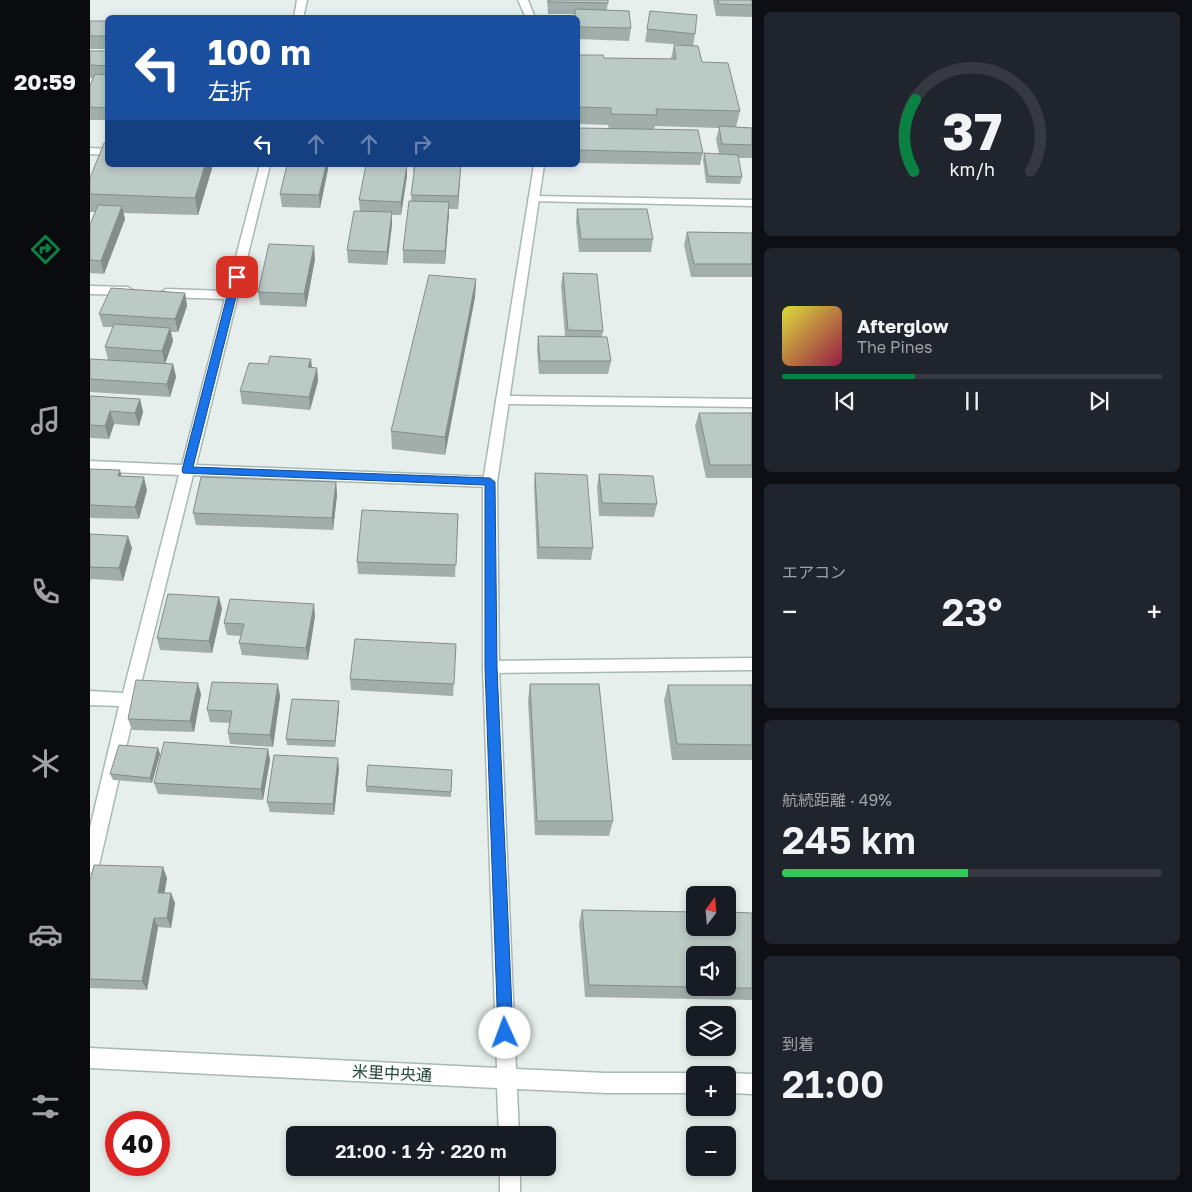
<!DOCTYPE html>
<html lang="ja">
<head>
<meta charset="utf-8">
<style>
	:root { --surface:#171b24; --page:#20242c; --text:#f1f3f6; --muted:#9ea1a6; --line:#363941; --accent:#0b8043 }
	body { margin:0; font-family:"Golos Text","Noto Sans JP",sans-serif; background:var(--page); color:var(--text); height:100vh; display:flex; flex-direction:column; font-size:19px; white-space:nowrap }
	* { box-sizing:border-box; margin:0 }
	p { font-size:16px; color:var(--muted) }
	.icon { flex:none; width:28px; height:28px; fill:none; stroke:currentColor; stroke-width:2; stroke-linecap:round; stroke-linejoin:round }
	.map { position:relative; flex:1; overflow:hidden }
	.sheet { display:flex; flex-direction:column; gap:12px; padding:12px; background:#0d0f14; width:440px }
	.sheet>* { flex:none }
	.top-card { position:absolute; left:15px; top:15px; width:475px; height:152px; border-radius:8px; box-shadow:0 2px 8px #0003; background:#1a4fa0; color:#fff; overflow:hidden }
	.needle { width:32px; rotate:16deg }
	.tools { position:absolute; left:596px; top:886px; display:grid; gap:10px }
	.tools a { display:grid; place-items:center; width:50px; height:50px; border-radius:8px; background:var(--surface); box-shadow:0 2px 8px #0003; font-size:25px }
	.speed { position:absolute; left:15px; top:1111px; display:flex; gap:10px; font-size:25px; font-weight:700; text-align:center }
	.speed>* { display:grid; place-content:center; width:65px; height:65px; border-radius:50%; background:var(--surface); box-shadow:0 2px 8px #0003; line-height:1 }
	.speed .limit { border:8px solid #d22; background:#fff; color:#111 }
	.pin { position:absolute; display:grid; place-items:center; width:42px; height:42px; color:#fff; margin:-21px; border-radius:10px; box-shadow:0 2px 8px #0006 }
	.me { position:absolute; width:55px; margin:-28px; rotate:358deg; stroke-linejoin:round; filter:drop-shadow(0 0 4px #0008) }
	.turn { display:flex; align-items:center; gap:18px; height:105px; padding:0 20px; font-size:22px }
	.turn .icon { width:65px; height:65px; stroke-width:2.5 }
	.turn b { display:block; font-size:35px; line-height:42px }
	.lanes { display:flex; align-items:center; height:48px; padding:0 20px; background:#0003; justify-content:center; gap:25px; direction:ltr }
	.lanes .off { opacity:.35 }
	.big { font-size:38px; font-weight:600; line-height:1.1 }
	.sheet .widget { flex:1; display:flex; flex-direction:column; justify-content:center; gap:8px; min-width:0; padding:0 18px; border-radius:8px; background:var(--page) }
	.sheet .dial { align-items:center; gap:0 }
	.dial svg { height:130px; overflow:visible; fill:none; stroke:var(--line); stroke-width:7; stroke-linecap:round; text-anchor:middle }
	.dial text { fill:var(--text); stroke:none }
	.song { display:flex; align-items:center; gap:15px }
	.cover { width:60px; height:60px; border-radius:8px; background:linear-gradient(135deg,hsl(60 70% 55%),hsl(340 70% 35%)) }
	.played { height:5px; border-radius:2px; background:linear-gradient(90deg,var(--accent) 35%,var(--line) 35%) }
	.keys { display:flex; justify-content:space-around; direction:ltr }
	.heat { display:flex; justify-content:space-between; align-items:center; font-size:28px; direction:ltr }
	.charge { height:8px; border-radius:4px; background:linear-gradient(90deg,#34c759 49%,var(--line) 0) }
	.trip { position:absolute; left:196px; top:1126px; width:270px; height:50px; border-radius:8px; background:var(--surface); box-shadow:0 2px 8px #0003; font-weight:600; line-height:50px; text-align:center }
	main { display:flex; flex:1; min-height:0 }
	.tabs { display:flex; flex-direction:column; width:90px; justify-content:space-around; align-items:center; background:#090b0e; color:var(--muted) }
	.tabs .icon { width:35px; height:35px }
	.tabs .on { color:var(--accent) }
	.tabs b { font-size:22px; color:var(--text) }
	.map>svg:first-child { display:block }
</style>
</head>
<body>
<main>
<nav class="tabs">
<b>20:59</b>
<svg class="icon on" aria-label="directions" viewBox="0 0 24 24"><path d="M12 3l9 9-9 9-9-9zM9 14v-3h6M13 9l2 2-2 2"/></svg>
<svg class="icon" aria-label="music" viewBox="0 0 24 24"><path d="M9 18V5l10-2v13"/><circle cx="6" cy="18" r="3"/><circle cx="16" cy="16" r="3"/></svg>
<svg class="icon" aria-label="phone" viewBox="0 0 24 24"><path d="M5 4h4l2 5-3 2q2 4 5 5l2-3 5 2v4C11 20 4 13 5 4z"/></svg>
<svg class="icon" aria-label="climate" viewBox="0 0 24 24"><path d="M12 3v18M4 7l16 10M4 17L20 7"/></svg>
<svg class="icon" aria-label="car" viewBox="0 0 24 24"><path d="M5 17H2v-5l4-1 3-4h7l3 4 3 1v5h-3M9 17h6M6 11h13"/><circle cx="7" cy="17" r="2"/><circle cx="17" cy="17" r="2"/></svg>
<svg class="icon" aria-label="filters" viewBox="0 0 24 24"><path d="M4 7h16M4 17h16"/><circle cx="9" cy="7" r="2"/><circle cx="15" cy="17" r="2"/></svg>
</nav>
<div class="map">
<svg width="662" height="1192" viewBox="0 0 662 1192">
	<rect width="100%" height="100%" fill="#e6efeb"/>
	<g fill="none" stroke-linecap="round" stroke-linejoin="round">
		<g stroke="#a8b8b2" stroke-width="3">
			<path id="minor" d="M 207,0 L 217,0 L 213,18 L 204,18 Z
				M 0,148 L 18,149 L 18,155 L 0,154 Z
				M 170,165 L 180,165 L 106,465 L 400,477 L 405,478 L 407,482 L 405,486 L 400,487 L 103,475 L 47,700 L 9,865 L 6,871 L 0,873 L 0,828 L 29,706 L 0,705 L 0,691 L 33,693 L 89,475 L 0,471 L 0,461 L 92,465 L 135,299 L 76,297 L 70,293 L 76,289 L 137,291 Z
				M 444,196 L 662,200 L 662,206 L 440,201 L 438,199 Z
				M 0,286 L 38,287 L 44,291 L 38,295 L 0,294 Z
				M 413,396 L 662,399 L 662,407 L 413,404 L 408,403 L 406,400 L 408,397 Z
				M 662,658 L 662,670 L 401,673 L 395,672 L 393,667 L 395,662 L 401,661 Z"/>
		</g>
		<g stroke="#a8b8b2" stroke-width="3">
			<path id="tertiary" d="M 428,0 L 438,0 L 445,18 L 436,18 Z
				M 444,165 L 454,165 L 407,482 L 409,667 L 426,1069 L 516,1073 L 605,1073 L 610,1075 L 605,1075 L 605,1093 L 516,1093 L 427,1089 L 429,1135 L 409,1135 L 407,1088 L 0,1068 L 0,1048 L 407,1068 L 393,667 L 393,482 Z
				M 638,1073 L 662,1074 L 662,1094 L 638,1093 L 638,1075 L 633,1075 Z
				M 410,1168 L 430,1168 L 430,1192 L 410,1192 Z"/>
		</g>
		<use href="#minor" fill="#fff" fill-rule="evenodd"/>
		<use href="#tertiary" fill="#fff" fill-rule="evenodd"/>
	</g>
	<path fill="#a1aea9" d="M 457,0 L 518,0 L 517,10 L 541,28 L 539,41 L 488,39 L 488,18 L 484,18 L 484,14 L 458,14 Z
		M 623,0 L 662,0 L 662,17 L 626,16 Z
		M 560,11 L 605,34 L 603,46 L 612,62 L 650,111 L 646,127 L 662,128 L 662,158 L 648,158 L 652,177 L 650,184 L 616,183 L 613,160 L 614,153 L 629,154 L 626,139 L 629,128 L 565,126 L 564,130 L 613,153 L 610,165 L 488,163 L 488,128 L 519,129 L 518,125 L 488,124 L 488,55 L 514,58 L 581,59 L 584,45 L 594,45 L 555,42 Z
		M 0,21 L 18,21 L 18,49 L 0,49 Z
		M 0,51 L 18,51 L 18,120 L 0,120 L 0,85 L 3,78 L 0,78 Z
		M 18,165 L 123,165 L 108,215 L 33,213 L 35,219 L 14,274 L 0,273 L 0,225 L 6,212 L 0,212 L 0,178 Z
		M 317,165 L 317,176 L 311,215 L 302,215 L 302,225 L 297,265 L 258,263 L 257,250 L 270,211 L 269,200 Z
		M 323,165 L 371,165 L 368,209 L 359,209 L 355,264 L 313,263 L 313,250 L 321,201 L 324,171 L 323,171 Z
		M 238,169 L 230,208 L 192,207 L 190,194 Z
		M 487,209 L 563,239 L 561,252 L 489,252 L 486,222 Z
		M 597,232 L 662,233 L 662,277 L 601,277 L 594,245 Z
		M 225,259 L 216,307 L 170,305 L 168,292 Z
		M 473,273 L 513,331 L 512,337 L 521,361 L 518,374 L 449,374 L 447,349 L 448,336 L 475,336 L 471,286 Z
		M 386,279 L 385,297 L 355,455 L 302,449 L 301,431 Z
		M 95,293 L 97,306 L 88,332 L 81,332 L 83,341 L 75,364 L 83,364 L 86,377 L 80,397 L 0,392 L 0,359 L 18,360 L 15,347 L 23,327 L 13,327 L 9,314 Z
		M 221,359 L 222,368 L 227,368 L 228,381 L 220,410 L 152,404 L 150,391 L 178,364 Z
		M 0,396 L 50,399 L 53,412 L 49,426 L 24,424 L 19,439 L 0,438 Z
		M 609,413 L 662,413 L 662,478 L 616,478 L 605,426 Z
		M 0,469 L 31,476 L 57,490 L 49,519 L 0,518 Z
		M 445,473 L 503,548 L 501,560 L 447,559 L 444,486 Z
		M 509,474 L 567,504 L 564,517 L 509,516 L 507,487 Z
		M 246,482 L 247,495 L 243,530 L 106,525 L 103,513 Z
		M 368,514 L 365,577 L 268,574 L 267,562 Z
		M 0,534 L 42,548 L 33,581 L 1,579 L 0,583 Z
		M 129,597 L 132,609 L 122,653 L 70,650 L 67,638 Z
		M 225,616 L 218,660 L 152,655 L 149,643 L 151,636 L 137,635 L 134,623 Z
		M 366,644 L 363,696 L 261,690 L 260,679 Z
		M 440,684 L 523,821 L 519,836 L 445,835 L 438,700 Z
		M 578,685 L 662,685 L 662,760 L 582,760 L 574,700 Z
		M 111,694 L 104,732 L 42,730 L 38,719 Z
		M 190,696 L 183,747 L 140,744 L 138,733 L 140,723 L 120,722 L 117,710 Z
		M 249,708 L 245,747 L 197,745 L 196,739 Z
		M 68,748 L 70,754 L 62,783 L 23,780 L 20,774 Z
		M 178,749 L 180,760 L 173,800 L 68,794 L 64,783 Z
		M 249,769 L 244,815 L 180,812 L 177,802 Z
		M 362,770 L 361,797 L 276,792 L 276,786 Z
		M 77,878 L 74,893 L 85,903 L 81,928 L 68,927 L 57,990 L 0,988 L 0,881 Z
		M 492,910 L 662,913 L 662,1000 L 495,997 L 489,923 Z"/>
	<path fill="#838d89" d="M 115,165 L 123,165 L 108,215 L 105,198 Z
		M 236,165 L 238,165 L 238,169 L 230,208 L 229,195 Z
		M 317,165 L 317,176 L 311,215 L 311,202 Z
		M 371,165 L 370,178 L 368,209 L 368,196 Z
		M 359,202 L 359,215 L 355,264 L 355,251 Z
		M 32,206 L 35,219 L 14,274 L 11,261 Z
		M 302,212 L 302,225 L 297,265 L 297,252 Z
		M 224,246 L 225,259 L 216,307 L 214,294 Z
		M 386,279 L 385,297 L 355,455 L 355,437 Z
		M 95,293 L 97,306 L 88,332 L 85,319 Z
		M 80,328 L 83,341 L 75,364 L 72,351 Z
		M 221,359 L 222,372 L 218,367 Z
		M 83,364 L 86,377 L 80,397 L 77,384 Z
		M 227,368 L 228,381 L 220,410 L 219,397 Z
		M 50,399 L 53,412 L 49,426 L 45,413 Z
		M 20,411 L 24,424 L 19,439 L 15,426 Z
		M 30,470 L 33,483 L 28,476 Z
		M 54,477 L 57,490 L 49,519 L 45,507 Z
		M 246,482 L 247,495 L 243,530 L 242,518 Z
		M 38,536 L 42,548 L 33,581 L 29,568 Z
		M 129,597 L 132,609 L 122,653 L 119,641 Z
		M 224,604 L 225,616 L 218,660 L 216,648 Z
		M 108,683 L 111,694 L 104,732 L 100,721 Z
		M 188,684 L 190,696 L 183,747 L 180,735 Z
		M 249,701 L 249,708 L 245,747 L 245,741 Z
		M 68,748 L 70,754 L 62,783 L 60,778 Z
		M 178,749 L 180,760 L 173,800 L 171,789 Z
		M 248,758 L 249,769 L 244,815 L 243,804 Z
		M 73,867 L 77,878 L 73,903 L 68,893 Z
		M 81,893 L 85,903 L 81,928 L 77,918 Z
		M 64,918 L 68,927 L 57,990 L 52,981 Z"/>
	<path fill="#bbcac4" stroke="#838d89" d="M 459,0 L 518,0 L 518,3 L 459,2 Z
		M 628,0 L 662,0 L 662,5 L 629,4 Z
		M 485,9 L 539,11 L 541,28 L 488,27 L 488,18 L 485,18 Z
		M 560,11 L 607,15 L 605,34 L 557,29 Z
		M 0,21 L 18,21 L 18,36 L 0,36 Z
		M 584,45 L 608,46 L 612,62 L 638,63 L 650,111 L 566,109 L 567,115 L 521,114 L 521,108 L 488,107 L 488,55 L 513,55 L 514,58 L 586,59 Z
		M 0,51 L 18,51 L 18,66 L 0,65 Z
		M 5,74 L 18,75 L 18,108 L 0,107 L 0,85 Z
		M 629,126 L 662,128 L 662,145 L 632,144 Z
		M 488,128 L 608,130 L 613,153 L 488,150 Z
		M 14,143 L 18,143 L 18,165 L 115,165 L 105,198 L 0,194 L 0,178 Z
		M 614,153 L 648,155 L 652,177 L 618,176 Z
		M 197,165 L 236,165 L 229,195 L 190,194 Z
		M 276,165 L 317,165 L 311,202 L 269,200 Z
		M 325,165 L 371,165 L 368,196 L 321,195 Z
		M 319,201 L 359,202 L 355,251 L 313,250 Z
		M 8,205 L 32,206 L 11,261 L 0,260 L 0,225 Z
		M 487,209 L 557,209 L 563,239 L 491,239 Z
		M 264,211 L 302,212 L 297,252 L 257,250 Z
		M 597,232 L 662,233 L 662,264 L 604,264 Z
		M 179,244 L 224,246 L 214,294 L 168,292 Z
		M 473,273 L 507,274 L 513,331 L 478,330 Z
		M 339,275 L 386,279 L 355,437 L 301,431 Z
		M 21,288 L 95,293 L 85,319 L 9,314 Z
		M 24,324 L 80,328 L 72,351 L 15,347 Z
		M 448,336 L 517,337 L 521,361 L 450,361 Z
		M 180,356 L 221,359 L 218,367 L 227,368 L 219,397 L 150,391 L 159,363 L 178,364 Z
		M 0,359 L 83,364 L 77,384 L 0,379 Z
		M 0,396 L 50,399 L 45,413 L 20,411 L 15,426 L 0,425 Z
		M 609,413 L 662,413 L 662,465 L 620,465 Z
		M 0,469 L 30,470 L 28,476 L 54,477 L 45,507 L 0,505 Z
		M 445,473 L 497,475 L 503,548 L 449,547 Z
		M 509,474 L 563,476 L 567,504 L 512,503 Z
		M 111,477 L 246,482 L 242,518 L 103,513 Z
		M 272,510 L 368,514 L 366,565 L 267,562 Z
		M 0,534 L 38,536 L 29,568 L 0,567 Z
		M 78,594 L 129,597 L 119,641 L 67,638 Z
		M 140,599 L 224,604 L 216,648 L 149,643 L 154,624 L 134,623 Z
		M 265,639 L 366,644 L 364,684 L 260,679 Z
		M 46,680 L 108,683 L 100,721 L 38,719 Z
		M 122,682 L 188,684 L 180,735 L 138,733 L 142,711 L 117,710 Z
		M 440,684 L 509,684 L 523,821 L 447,821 Z
		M 578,685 L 662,685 L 662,745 L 587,744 Z
		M 202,699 L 249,701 L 245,741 L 196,739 Z
		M 74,742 L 178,749 L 171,789 L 64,783 Z
		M 29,745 L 68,748 L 60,778 L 20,774 Z
		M 184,755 L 248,758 L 243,804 L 177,802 Z
		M 278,765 L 362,770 L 361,792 L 276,786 Z
		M 4,865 L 73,867 L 68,893 L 81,893 L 77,918 L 64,918 L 52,981 L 0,979 L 0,881 Z
		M 492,910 L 605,912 L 605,928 L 638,928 L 638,912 L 662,913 L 662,988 L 609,988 L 638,988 L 638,955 L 605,955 L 605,987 L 499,985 Z"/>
	<path fill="#1a73e8" stroke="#114b97" d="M 147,274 L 151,277 L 103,467 L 400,478 L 405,482 L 407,667 L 423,1033 L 420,1038 L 415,1040 L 410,1038 L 408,1033 L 395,667 L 395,485 L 93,473 L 92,470 L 142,277 Z"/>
	<g text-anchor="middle" stroke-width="4" stroke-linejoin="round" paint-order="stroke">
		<g font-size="16" fill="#24423a" stroke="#f7fbf9">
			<text transform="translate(302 1073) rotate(3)" y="6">米里中央通</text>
		</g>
	</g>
</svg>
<div class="tools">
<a><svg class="needle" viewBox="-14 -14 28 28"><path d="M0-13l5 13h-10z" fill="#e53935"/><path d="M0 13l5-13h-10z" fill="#9ea1a6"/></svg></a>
<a><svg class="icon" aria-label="sound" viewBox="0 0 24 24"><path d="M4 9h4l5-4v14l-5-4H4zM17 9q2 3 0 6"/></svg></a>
<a><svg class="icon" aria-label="layers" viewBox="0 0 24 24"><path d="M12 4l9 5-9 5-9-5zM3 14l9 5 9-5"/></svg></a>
<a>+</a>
<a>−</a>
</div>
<div class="speed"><div class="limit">40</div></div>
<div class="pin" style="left:147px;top:277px;background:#d93025"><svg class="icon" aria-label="arrive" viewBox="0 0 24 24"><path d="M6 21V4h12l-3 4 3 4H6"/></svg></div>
<svg class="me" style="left:415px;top:1033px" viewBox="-20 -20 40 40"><circle r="19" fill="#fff"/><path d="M0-13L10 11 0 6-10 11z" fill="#1a73e8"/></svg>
<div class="trip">21:00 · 1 分 · 220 m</div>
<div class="top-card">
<div class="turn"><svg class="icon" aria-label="left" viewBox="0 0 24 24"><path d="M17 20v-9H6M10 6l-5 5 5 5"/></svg><div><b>100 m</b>左折</div></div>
<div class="lanes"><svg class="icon" aria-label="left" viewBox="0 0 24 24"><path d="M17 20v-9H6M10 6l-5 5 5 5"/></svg><svg class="icon off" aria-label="ahead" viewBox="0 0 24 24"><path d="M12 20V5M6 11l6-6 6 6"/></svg><svg class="icon off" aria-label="ahead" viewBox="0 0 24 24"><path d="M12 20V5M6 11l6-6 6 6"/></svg><svg class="icon off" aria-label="right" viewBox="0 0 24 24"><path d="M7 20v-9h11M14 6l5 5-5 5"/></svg></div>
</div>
</div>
<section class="sheet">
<div class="widget dial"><svg viewBox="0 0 100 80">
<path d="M14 69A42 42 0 1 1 86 69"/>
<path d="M14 69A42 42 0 0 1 15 25" stroke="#0b8043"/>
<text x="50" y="56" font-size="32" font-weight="700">37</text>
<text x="50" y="72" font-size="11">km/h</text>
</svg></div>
<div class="widget">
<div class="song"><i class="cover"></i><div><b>Afterglow</b><p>The Pines</p></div></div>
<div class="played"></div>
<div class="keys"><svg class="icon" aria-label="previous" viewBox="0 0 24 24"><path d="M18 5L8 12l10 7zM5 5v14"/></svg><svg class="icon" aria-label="pause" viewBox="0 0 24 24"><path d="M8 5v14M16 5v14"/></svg><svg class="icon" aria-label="next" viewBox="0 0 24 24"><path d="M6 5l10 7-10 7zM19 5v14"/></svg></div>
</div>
<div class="widget"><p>エアコン</p>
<div class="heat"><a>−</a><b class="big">23°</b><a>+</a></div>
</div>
<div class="widget"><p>航続距離 · 49%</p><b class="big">245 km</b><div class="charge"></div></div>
<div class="widget"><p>到着</p><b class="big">21:00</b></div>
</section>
</main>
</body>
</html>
